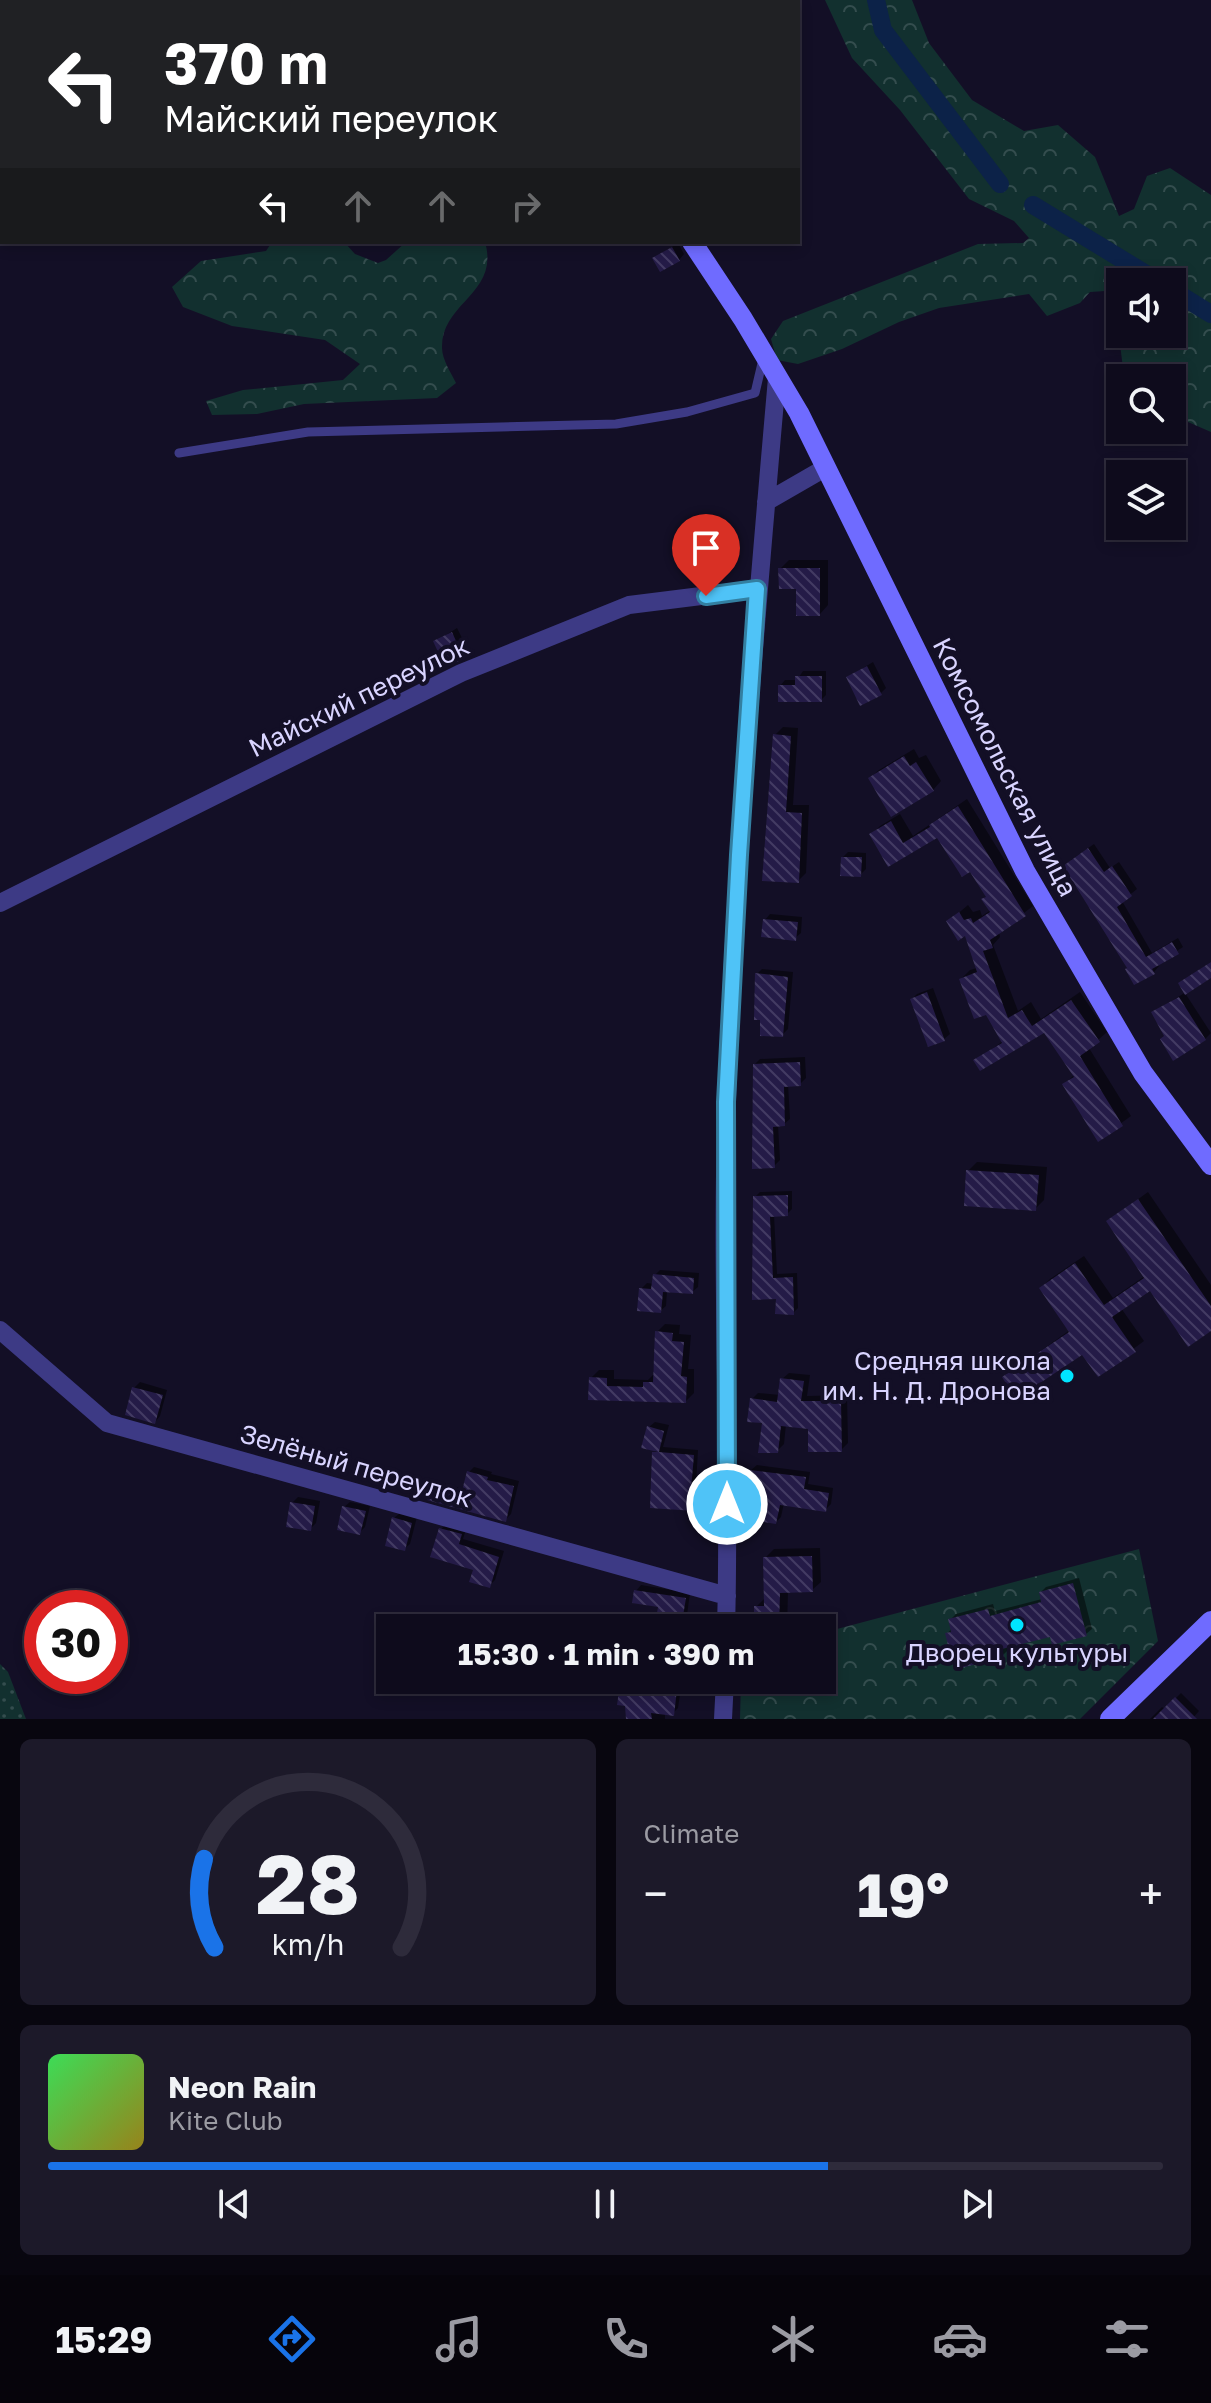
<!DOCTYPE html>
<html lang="en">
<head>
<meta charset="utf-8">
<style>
	:root { --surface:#0e0b1c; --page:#1c1929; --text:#f1f3f6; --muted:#9b9ba3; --line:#2e2b3b; --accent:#1a73e8 }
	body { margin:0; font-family:"Golos Text",sans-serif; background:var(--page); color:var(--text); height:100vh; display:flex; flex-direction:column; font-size:30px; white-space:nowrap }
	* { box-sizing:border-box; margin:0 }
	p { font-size:26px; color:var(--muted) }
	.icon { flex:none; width:44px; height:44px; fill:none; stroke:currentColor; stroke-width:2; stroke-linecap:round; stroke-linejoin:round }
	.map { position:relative; height:1719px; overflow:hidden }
	.panel { display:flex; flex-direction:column; gap:20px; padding:20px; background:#08060f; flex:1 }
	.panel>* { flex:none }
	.hud { position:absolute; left:0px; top:0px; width:800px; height:244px; box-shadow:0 4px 12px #0003,0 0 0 2px var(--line); background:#202124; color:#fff; overflow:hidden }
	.tools { position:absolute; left:1106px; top:268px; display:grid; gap:16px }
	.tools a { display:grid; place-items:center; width:80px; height:80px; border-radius:0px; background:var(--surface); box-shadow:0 4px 12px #0003,0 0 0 2px var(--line); font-size:40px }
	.speed { position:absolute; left:24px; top:1590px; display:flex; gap:16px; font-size:40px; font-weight:700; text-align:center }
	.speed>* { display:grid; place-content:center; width:104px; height:104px; border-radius:50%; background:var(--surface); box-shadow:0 4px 12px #0003,0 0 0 2px var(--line); line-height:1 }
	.speed .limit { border:12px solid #d22; background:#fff; color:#111 }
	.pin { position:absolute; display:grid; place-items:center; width:68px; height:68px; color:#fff; margin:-82px -34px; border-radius:50% 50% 50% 0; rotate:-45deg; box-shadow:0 0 8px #0007 }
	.pin .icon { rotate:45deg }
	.me { position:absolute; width:88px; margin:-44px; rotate:0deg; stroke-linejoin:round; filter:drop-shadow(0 0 6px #0008) }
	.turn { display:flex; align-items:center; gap:28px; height:168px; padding:0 32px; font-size:36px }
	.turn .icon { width:104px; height:104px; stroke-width:2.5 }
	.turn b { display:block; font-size:56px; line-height:68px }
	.lanes { display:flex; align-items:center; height:76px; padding:0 32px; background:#0003; justify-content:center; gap:40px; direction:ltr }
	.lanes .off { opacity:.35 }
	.big { font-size:60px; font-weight:700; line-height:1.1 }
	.panel .card { flex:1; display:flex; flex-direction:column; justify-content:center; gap:12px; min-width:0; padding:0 28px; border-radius:12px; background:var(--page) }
	.panel .dial { align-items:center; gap:0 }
	.dial svg { height:208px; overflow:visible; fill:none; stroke:var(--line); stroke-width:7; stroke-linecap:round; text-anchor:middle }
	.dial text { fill:var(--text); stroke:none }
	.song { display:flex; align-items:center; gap:24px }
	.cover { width:96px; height:96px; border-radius:12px; background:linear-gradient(135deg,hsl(130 70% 55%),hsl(50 70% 35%)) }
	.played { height:8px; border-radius:4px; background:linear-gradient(90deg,var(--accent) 70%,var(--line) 70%) }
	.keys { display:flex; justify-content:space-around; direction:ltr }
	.heat { display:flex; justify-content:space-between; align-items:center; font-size:44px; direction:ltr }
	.panel .tiles { flex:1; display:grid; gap:20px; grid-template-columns:1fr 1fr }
	.card:last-child { grid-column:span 2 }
	.trip { position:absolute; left:376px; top:1614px; width:460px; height:80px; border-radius:0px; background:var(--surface); box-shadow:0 4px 12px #0003,0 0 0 2px var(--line); font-weight:700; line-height:80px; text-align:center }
	.menu { display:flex; height:128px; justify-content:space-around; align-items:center; background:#06040b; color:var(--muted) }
	.menu .icon { width:56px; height:56px }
	.menu .selected { color:var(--accent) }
	.menu b { font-size:36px; color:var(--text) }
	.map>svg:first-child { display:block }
</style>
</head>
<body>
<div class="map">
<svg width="1211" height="1719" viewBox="0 0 1211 1719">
	<defs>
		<pattern id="grass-dots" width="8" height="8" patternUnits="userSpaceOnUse" patternTransform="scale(2)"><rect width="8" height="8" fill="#12302f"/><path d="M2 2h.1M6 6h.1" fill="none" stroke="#344d4e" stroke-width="1.8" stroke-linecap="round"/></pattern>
		<pattern id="forest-crowns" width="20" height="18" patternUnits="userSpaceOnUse" patternTransform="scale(2)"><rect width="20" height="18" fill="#12302f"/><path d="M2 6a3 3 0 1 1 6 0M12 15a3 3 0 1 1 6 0" fill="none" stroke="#344d4e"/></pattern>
		<pattern id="building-back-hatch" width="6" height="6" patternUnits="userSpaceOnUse" patternTransform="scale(2)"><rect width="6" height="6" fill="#241b47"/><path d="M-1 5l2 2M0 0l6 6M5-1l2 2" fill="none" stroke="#433b63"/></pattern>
	</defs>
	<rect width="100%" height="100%" fill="#130f26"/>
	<path fill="url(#grass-dots)" d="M 0,1664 L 8,1672 L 26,1719 L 0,1719 Z"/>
	<path fill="url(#forest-crowns)" d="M 825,0 L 912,0 L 929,43 L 972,100 L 1024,131 L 1058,125 L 1095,157 L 1119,216 L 1134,209 L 1147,176 L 1170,168 L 1211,195 L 1211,432 L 1172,415 L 1172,378 L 1126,378 L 1124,376 L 1120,344 L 1127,334 L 1172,334 L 1172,282 L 1120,282 L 1120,290 L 1090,292 L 1080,303 L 1047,316 L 1029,294 L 939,308 L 899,322 L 842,349 L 798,364 L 777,360 L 771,339 L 783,321 L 978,244 L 1023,243 L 1029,238 L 1014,221 L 969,199 L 900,110 L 852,58 Z
		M 272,242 L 344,242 L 355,254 L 378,263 L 386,260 L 406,242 L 485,242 C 500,294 441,302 442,348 C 442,359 451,373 456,383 L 437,398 L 304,404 L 257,414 L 212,415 L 206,401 L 243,390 L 343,380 L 360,364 L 325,340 L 232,326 L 183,307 L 172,287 L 201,261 L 266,251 Z
		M 1139,1549 L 1158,1641 L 1080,1719 L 740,1719 L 741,1680 L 822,1680 L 822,1633 Z"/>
	<path fill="#0007" d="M 678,243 L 684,254 L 679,260 L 655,258 Z
		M 789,560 L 828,560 L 828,605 L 820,614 L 780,569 Z
		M 457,628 L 469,652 L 463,657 L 435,642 Z
		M 873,662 L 886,688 L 881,693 L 848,677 Z
		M 803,671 L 826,671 L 826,695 L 821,700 L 780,686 L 785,680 L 797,680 Z
		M 783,727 L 798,728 L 793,805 L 809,805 L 806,873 L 798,881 L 764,879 L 775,735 Z
		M 914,749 L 919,758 L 926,755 L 941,781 L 933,790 L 870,778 L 879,770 Z
		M 967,799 L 1033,906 L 999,932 L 1000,937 L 993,945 L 1018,1011 L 1031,1002 L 1041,1019 L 1080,992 L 1107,1032 L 1089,1048 L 1131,1116 L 1099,1139 L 1065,1084 L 1075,1074 L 1045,1030 L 976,1061 L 1003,1041 L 986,1012 L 961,979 L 970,970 L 977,968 L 967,933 L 948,922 L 968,905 L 973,912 L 980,910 L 982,916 L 991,910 L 988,896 L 971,869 L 938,835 L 889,864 L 872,834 L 880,826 L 900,814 L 913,836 Z
		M 1094,844 L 1110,868 L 1119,862 L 1137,889 L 1122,901 L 1152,953 L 1178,938 L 1183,947 L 1158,963 L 1159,966 L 1154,972 L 1135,983 L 1071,860 Z
		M 848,852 L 866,853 L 866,869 L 860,875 L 843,857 Z
		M 770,914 L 802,917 L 801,933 L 795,938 L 765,920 Z
		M 1211,962 L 1211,976 L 1185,993 L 1211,1033 L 1205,1039 L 1166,1036 L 1154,1012 L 1186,992 L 1180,983 Z
		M 762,969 L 793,972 L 788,1029 L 782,1035 L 757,974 Z
		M 933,988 L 950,1034 L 944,1039 L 912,999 L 917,994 Z
		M 805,1057 L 806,1078 L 800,1084 L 788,1084 L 790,1119 L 784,1124 L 778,1125 L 780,1160 L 774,1166 L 755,1064 L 760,1059 Z
		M 977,1162 L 1047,1167 L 1044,1200 L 1035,1209 L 968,1171 Z
		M 792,1191 L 792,1209 L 787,1214 L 774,1215 L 777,1274 L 797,1273 L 798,1308 L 793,1313 L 778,1297 L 754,1298 L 755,1197 L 760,1192 Z
		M 1148,1192 L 1211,1285 L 1211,1328 L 1150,1288 L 1121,1308 L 1144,1341 L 1098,1375 L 1083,1352 L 1004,1377 L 1070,1330 L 1041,1288 L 1050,1279 L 1084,1256 L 1113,1298 L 1145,1276 L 1108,1221 Z
		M 660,1270 L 699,1273 L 698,1287 L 692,1292 L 667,1291 L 666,1306 L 660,1311 L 641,1289 L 647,1283 L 654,1284 L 655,1275 Z
		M 665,1324 L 680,1325 L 679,1334 L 691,1335 L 688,1369 L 694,1369 L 694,1393 L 686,1401 L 590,1398 L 591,1378 L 599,1370 L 614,1370 L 614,1379 L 648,1380 L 653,1375 L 657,1332 Z
		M 789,1373 L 810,1375 L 807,1396 L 847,1395 L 848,1443 L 841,1450 L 810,1427 L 786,1424 L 784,1444 L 777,1451 L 752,1399 L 758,1393 L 780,1395 L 782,1379 Z
		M 140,1382 L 167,1390 L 160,1416 L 155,1422 L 134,1388 Z
		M 655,1422 L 669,1425 L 663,1447 L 698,1450 L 696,1485 L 701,1485 L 700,1503 L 694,1509 L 654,1452 L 657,1450 L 649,1427 Z
		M 757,1465 L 810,1472 L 808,1484 L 833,1488 L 831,1504 L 825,1510 L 784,1503 L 781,1517 L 776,1522 L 751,1470 Z
		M 474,1467 L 492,1472 L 491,1474 L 519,1481 L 511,1514 L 505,1520 L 433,1487 L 439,1482 L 464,1489 L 469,1472 Z
		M 298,1497 L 320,1501 L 316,1523 L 310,1529 L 292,1503 Z
		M 350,1502 L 370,1506 L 365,1527 L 360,1532 L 344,1507 Z
		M 400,1513 L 417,1517 L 410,1544 L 404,1549 L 394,1518 Z
		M 447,1524 L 466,1529 L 463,1539 L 504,1551 L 495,1580 L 489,1586 L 441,1529 Z
		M 820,1548 L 821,1582 L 812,1590 L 788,1591 L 787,1628 L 756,1628 L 756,1607 L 766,1597 L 765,1558 L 774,1549 Z
		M 1079,1578 L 1092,1629 L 1086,1634 L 1051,1634 L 1007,1646 L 1008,1650 L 1003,1655 L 959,1653 L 947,1634 L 952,1628 L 950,1620 L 956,1614 L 993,1604 L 995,1611 L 1042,1599 L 1041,1592 L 1046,1587 Z
		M 641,1585 L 690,1593 L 686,1622 L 680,1628 L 660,1605 L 636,1591 Z
		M 644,1680 L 682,1680 L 678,1708 L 673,1713 L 665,1712 L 665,1719 L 628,1719 L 627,1704 L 620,1692 L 626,1687 L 643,1688 Z
		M 1181,1693 L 1199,1711 L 1192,1719 L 1150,1719 L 1162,1707 L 1165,1709 Z"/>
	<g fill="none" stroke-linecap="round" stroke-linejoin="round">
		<path stroke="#0c2248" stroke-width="18" d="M 876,0 L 883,30 L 1000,184
			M 1033,205 L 1159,282
			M 1172,290 L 1211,314"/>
	</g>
	<path fill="url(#building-back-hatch)" d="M 672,247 L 680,261 L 660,272 L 652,258 Z
		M 778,568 L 820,568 L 820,616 L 796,616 L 796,589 L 779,589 Z
		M 452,632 L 464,659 L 445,667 L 433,641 Z
		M 867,666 L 882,695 L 860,706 L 846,677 Z
		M 795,676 L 822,676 L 822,702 L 778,702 L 778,685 L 795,685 Z
		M 773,734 L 791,736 L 786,812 L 802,813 L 799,883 L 762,881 Z
		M 904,756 L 910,766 L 916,762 L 934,791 L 891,817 L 868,778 Z
		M 958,806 L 1026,916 L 990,940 L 993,948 L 983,951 L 1008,1018 L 1022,1010 L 1032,1026 L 1071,1000 L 1100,1042 L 1080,1056 L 1123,1126 L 1098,1142 L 1062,1084 L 1074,1077 L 1044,1033 L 980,1071 L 973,1060 L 1002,1043 L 986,1015 L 974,1019 L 959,979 L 977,972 L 965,936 L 958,941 L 946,921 L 959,912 L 964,920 L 971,918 L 973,923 L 990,912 L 981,899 L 986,897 L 970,872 L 962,877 L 937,838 L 888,867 L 869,834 L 891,821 L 903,843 L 930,827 L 929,825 Z
		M 1088,848 L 1104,872 L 1112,866 L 1132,896 L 1117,907 L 1146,957 L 1172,942 L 1179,954 L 1152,969 L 1155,974 L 1134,985 L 1125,969 L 1127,968 L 1063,866 Z
		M 841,857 L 862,857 L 861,877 L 840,876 Z
		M 763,919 L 798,922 L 796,941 L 761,937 Z
		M 1211,962 L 1211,978 L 1185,995 L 1178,983 Z
		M 755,973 L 788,977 L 783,1037 L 760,1036 L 760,1020 L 754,1020 Z
		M 927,992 L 945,1041 L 928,1047 L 910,999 Z
		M 1179,997 L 1206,1040 L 1173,1061 L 1160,1039 L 1164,1036 L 1151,1012 Z
		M 800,1062 L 801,1086 L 784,1087 L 785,1126 L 773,1127 L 775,1168 L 752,1169 L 753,1064 Z
		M 966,1170 L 1039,1175 L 1036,1211 L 964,1206 Z
		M 788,1195 L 788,1216 L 770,1217 L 773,1278 L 793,1277 L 794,1315 L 775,1314 L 776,1299 L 752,1300 L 753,1196 Z
		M 1138,1199 L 1211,1306 L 1211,1331 L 1188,1347 L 1150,1291 L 1112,1317 L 1136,1352 L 1098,1377 L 1082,1355 L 1016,1399 L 1002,1377 L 1069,1332 L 1039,1288 L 1075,1263 L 1104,1305 L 1144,1278 L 1106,1221 Z
		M 653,1274 L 694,1278 L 693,1294 L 663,1292 L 661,1313 L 637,1311 L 639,1288 L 651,1289 Z
		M 655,1331 L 673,1333 L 672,1341 L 684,1342 L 681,1376 L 687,1377 L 686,1403 L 588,1400 L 589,1377 L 607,1378 L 607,1386 L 643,1387 L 643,1382 L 653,1382 Z
		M 780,1378 L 804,1381 L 801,1401 L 841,1401 L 842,1452 L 808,1452 L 808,1429 L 781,1426 L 778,1453 L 758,1453 L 762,1423 L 747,1422 L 750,1398 L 777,1402 Z
		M 132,1387 L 163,1395 L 155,1424 L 125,1415 Z
		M 647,1426 L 664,1431 L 659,1452 L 694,1455 L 691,1490 L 696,1490 L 695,1511 L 650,1508 L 652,1452 L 658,1452 L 641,1448 Z
		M 750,1470 L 806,1477 L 804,1489 L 829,1493 L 826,1512 L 780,1505 L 776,1524 L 751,1520 L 756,1491 L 746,1489 Z
		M 467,1471 L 488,1477 L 487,1480 L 514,1486 L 506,1522 L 427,1500 L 431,1486 L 461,1495 Z
		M 290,1502 L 315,1506 L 311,1531 L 286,1527 Z
		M 342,1506 L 366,1511 L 360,1535 L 337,1530 Z
		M 392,1517 L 412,1523 L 405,1551 L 385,1546 Z
		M 439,1528 L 462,1534 L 459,1544 L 499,1557 L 490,1588 L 469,1582 L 473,1570 L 430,1557 Z
		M 812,1556 L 813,1592 L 780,1593 L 779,1628 L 754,1628 L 754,1606 L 764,1606 L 763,1557 Z
		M 1073,1583 L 1087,1636 L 1052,1645 L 1050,1637 L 1002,1649 L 1004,1657 L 961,1668 L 957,1655 L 951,1657 L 945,1633 L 951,1632 L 948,1619 L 988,1609 L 990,1616 L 1041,1602 L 1039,1592 Z
		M 634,1590 L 686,1598 L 681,1628 L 662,1627 L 664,1614 L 657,1613 L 658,1607 L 632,1603 Z
		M 658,1680 L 678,1680 L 674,1716 L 651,1713 L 652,1719 L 626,1719 L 625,1706 L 617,1705 L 619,1691 L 653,1695 L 656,1693 Z
		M 1175,1697 L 1197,1719 L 1153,1719 Z"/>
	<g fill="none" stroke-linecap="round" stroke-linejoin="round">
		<path stroke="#3d3a85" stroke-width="9" d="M 179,453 L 308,432 L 616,424 L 687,412 L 755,393 L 763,359"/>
		<path stroke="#3d3a85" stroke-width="18" d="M 108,2 L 121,0
			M 0,19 L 2,19
			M 766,502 L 825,468
			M 0,903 L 461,673 L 629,605 L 757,589
			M 0,1330 L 107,1423 L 727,1596
			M 726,1628 C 731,1452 720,1275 727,1099 C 735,858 756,618 777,378
			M 723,1719 L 725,1680"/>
		<path stroke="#6f6bff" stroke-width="20" d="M 537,0 L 538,2
			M 692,242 L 743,319 L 799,413 L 1025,871 L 1143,1073 L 1211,1165
			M 1110,1719 L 1211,1621"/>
	</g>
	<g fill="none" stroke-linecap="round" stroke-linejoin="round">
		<g stroke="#337fa1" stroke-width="20">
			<path id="route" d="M 706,596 L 757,589 L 739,855 L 726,1102 L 727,1504"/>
		</g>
		<use href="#route" stroke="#4fc3f7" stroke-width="14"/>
	</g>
	<g fill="#00e5ff" stroke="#130f26" stroke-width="3">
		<circle cx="1067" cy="1376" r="8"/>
		<circle cx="1017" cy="1625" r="8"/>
	</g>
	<g text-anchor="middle" stroke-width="8" stroke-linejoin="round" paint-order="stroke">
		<g font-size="26" fill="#d9d4ff" stroke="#130f26">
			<text transform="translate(359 697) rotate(-26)" y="9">Майский переулок</text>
			<text transform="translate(1005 767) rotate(63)" y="9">Комсомольская улица</text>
			<text transform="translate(356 1466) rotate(16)" y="9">Зелёный переулок</text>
		</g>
		<g font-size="26" fill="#d9d4ff" stroke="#130f26" text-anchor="end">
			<text x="1051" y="1370">Средняя школа<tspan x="1051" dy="30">им. Н. Д. Дронова</tspan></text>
			<text x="1017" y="1662" text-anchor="middle">Дворец культуры</text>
		</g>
	</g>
</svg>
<div class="tools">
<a><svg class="icon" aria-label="sound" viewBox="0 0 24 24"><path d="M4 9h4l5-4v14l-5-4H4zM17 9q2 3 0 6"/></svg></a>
<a><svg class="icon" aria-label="search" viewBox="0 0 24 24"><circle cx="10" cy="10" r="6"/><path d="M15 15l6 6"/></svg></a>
<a><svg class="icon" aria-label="layers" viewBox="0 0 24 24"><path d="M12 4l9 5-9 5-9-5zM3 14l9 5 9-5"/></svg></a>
</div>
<div class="speed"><div class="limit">30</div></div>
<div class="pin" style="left:706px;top:596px;background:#d93025"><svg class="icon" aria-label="arrive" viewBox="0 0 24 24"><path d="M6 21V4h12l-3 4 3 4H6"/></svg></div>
<svg class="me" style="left:727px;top:1504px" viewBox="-20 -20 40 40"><circle r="17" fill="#4fc3f7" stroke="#fff" stroke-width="3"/><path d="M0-11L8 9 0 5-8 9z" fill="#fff"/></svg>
<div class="trip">15:30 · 1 min · 390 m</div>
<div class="hud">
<div class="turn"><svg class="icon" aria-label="left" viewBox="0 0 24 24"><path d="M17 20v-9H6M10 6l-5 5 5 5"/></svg><div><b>370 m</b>Майский переулок</div></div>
<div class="lanes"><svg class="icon" aria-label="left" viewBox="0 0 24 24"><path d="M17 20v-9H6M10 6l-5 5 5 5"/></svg><svg class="icon off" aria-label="ahead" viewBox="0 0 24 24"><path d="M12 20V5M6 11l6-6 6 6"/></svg><svg class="icon off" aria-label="ahead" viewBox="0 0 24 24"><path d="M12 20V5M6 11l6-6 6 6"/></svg><svg class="icon off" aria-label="right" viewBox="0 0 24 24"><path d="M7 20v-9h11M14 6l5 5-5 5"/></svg></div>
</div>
</div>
<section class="panel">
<div class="tiles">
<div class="card dial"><svg viewBox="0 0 100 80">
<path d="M14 69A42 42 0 1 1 86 69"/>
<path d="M14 69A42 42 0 0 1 10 35" stroke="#1a73e8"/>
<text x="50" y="56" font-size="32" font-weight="700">28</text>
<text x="50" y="72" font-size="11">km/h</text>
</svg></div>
<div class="card"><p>Climate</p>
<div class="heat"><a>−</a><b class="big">19°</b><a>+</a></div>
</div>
<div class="card">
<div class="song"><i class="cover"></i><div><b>Neon Rain</b><p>Kite Club</p></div></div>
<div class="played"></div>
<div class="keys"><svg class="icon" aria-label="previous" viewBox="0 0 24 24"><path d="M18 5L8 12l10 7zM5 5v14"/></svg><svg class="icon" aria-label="pause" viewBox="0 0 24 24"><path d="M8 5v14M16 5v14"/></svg><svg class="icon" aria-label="next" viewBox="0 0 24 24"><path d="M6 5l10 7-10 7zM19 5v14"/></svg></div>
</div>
</div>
</section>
<nav class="menu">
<b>15:29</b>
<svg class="icon selected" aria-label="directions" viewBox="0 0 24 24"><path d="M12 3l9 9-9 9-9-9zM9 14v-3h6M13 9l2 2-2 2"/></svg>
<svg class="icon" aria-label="music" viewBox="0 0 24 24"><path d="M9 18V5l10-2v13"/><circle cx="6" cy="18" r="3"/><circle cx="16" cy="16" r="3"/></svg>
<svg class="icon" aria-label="phone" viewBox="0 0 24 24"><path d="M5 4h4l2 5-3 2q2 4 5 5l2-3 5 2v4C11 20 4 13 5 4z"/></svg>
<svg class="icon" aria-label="climate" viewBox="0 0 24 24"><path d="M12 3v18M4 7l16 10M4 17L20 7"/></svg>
<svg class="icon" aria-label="car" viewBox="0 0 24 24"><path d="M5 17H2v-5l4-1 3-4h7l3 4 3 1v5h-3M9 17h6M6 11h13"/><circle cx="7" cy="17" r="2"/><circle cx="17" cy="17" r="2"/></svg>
<svg class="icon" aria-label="filters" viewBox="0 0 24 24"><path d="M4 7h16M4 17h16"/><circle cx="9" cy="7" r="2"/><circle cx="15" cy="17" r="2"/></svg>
</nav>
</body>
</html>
